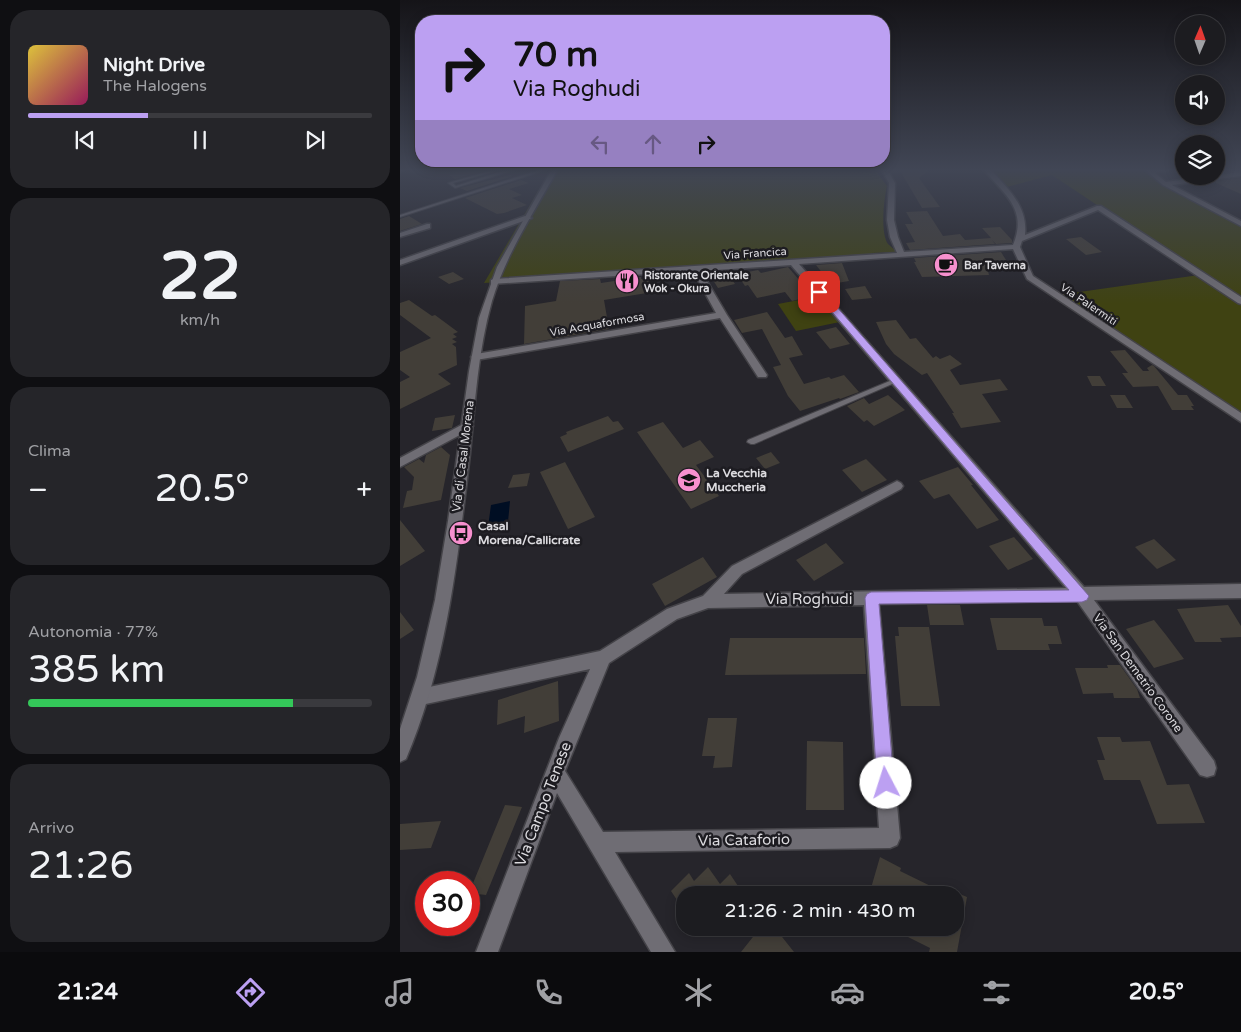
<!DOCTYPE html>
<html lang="it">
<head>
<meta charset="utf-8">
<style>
	:root { --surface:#1c1c20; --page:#252529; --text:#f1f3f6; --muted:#a0a1a5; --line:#3a3a3e; --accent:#bca0f2 }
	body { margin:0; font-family:"Varela Round",sans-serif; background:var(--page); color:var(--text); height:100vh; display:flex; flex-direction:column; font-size:19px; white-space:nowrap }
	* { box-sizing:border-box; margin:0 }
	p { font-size:16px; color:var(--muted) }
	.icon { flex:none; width:28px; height:28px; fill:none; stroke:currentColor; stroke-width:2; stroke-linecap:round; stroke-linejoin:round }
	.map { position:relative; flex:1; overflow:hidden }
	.drawer { display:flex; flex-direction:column; gap:10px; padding:10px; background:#0f0f12; width:400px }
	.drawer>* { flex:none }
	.banner { position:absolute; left:15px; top:15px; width:475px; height:152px; border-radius:20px; box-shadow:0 2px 12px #0003,0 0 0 1px var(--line); background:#bca0f2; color:#111; overflow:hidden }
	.needle { width:32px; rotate:2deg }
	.buttons { position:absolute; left:775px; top:15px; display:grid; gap:10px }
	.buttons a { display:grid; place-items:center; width:50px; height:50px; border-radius:50%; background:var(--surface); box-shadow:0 2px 12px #0003,0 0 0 1px var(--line); font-size:25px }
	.speed { position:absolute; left:15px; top:871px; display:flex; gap:10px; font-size:25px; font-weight:700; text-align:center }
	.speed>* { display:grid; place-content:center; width:65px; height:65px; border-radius:50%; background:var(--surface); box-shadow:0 2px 12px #0003,0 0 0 1px var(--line); line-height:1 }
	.speed .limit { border:8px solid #d22; background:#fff; color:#111 }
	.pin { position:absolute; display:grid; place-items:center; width:42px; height:42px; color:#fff; margin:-21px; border-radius:10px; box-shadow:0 2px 8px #0006 }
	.me { position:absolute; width:55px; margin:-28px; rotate:355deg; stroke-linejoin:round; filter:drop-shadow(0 0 4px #0008) }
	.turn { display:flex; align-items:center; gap:18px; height:105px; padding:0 15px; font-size:22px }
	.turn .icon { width:65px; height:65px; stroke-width:2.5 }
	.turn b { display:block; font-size:35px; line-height:42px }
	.lanes { display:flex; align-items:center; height:48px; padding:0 15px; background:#0003; justify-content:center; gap:25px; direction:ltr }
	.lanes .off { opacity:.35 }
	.big { font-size:38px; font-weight:600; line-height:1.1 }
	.drawer .widget { flex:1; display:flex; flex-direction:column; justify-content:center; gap:8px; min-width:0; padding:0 18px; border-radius:20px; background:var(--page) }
	.drawer .dial { align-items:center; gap:0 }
	.dial b { font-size:65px; line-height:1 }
	.song { display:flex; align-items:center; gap:15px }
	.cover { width:60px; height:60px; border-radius:8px; background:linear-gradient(135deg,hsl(50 70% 55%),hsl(330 70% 35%)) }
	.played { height:5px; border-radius:2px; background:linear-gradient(90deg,var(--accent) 35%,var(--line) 35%) }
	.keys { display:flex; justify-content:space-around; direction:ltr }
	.heat { display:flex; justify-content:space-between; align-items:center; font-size:28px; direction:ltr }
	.charge { height:8px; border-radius:4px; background:linear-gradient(90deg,#34c759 77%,var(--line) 0) }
	.trip { position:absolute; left:276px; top:886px; width:288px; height:50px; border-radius:20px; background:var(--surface); box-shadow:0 2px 12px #0003,0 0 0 1px var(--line); font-weight:600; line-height:50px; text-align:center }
	.menu { display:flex; height:80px; justify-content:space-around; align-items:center; background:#0b0b0d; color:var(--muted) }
	.menu .icon { width:35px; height:35px }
	.menu .current { color:var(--accent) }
	.menu b { font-size:22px; color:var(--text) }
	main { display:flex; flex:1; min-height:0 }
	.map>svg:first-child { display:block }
</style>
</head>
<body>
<main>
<section class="drawer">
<div class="widget">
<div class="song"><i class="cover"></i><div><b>Night Drive</b><p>The Halogens</p></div></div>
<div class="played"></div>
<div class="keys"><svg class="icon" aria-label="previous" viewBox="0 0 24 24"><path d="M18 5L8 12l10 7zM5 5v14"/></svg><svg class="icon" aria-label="pause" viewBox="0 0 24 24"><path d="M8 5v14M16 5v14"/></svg><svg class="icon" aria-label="next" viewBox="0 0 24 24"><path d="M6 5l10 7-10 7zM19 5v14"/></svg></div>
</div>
<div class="widget dial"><b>22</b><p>km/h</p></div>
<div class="widget"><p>Clima</p>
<div class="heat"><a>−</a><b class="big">20.5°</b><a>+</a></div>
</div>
<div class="widget"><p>Autonomia · 77%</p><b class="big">385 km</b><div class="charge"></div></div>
<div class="widget"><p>Arrivo</p><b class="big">21:26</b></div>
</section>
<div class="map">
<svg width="841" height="952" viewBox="0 0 841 952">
	<rect width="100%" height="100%" fill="#26252b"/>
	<path fill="#3f4212" d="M 151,169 L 479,169 L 478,174 L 487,186 C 484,199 480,232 488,244 C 491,247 494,249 497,252 L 472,253 L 472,257 L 84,283 Z
		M 581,169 L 747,169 L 758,180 L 841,224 L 841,301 L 652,175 L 599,189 Z
		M 799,275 L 841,304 L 841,423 L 651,296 Z
		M 420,296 L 440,322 L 396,331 L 378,304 Z"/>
	<path fill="#000e23" d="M 110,501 L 108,522 L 88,527 L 91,505 Z"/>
	<path fill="#423e38" d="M 50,169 L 81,169 L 83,171 L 55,179 L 49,175 L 56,174 Z
		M 499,169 L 530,169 L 519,178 L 540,207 L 522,208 Z
		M 110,175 L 113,176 L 67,191 L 60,188 Z
		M 841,178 L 841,194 L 816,183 L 816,181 Z
		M 121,180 L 129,183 L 109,189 L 122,195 L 112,198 L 127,205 L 104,213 L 97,214 L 65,198 Z
		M 527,211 L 543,236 L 560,234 L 565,240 L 591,238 L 582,228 L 600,227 L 612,240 L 612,243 L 596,244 L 592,240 L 595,244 L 510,250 L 506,243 L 515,242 L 505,224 L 513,224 L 506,212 Z
		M 9,216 L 22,224 L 0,231 L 0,219 Z
		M 681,237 L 702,252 L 686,255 L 666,239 Z
		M 601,252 L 606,260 L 592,261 L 600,267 L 588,271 L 589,275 L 522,277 L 514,262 L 516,262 L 514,258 Z
		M 442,263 L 449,281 L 431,284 L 416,265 Z
		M 388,267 L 413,296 L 392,301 L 385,292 L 357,298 L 348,285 L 345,286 L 337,274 L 358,270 L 361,273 Z
		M 53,272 L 64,279 L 49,284 L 38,277 Z
		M 327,273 L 335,284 L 318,288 L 311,277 Z
		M 241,277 L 241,279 L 249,278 L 253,292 L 204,300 L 209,329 L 124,344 L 125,306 L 156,301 L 160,281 L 200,279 L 201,283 Z
		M 465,286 L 472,298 L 452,300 L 445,289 Z
		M 9,300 L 32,316 L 35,315 L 58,332 L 53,334 L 57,337 L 52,339 L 57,342 L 52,344 L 56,347 L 57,365 L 38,374 L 51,384 L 0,409 L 0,382 L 10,377 L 0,370 L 0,352 L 31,338 L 0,315 L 0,303 Z
		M 367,312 L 385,338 L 392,336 L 403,355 L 389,358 L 404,384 L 429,377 L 431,379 L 444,375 L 459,392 L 440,399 L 439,398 L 400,411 L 388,396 L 373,367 L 381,365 L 362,329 L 342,333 L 334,320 Z
		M 496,320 L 510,339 L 516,338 L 533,358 L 536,356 L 540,359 L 550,355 L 562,364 L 550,370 L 560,385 L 600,379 L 608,390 L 582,394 L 601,422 L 561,428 L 552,413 L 554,413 L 527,373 L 522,375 L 494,354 L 486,344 L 476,322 Z
		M 436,327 L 450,344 L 430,349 L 416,332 Z
		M 725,350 L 743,371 L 749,371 L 747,368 L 752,365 L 754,366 L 778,395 L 787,395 L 794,406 L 791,406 L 794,410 L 772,410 L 758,386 L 733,387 L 722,373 L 728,373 L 710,351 Z
		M 687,376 L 700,376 L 706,386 L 692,386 Z
		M 488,395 L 505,410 L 474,426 L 467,420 L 464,422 L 447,406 L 464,398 L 469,404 Z
		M 710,395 L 725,395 L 733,408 L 717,408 Z
		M 55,415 L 52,428 L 32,431 L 35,418 Z
		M 208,416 L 213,422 L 218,421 L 224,429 L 168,452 L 160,437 L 167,434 L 166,432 Z
		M 263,422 L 283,448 L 300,440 L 314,457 L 296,465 L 319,496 L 291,509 L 237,432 Z
		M 41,447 L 50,455 L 41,500 L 3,508 L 7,491 L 12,490 L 14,477 L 4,467 L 19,459 L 24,463 L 26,455 Z
		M 371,452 L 380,463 L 365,469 L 356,458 Z
		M 466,459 L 487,480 L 462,492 L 442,470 Z
		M 165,462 L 195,517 L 168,529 L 140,472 Z
		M 558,467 L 573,485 L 571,485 L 599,520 L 577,529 L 549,494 L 534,499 L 519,481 Z
		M 130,473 L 127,486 L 108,488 L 113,475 Z
		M 0,520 L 25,551 L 0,566 Z
		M 614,537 L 633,559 L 608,570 L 589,546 Z
		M 754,539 L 776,560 L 757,569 L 735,547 Z
		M 426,543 L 444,563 L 414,581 L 396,560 Z
		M 303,557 L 317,577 L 265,606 L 252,584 Z
		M 527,605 L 560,605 L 564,625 L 530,625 Z
		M 828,605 L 841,626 L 841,637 L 820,638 L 822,642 L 795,642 L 777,609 Z
		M 0,612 L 14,630 L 0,639 Z
		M 590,618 L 642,618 L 644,626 L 657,626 L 662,644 L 648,644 L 650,650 L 597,650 Z
		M 754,620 L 766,635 L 784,659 L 754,668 L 726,629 Z
		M 498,627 L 529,627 L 540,706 L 501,706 L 495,636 L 499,636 Z
		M 330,638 L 464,638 L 466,674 L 325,675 Z
		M 707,665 L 720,665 L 737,689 L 740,698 L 714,698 L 713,693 L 683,694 L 675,668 L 708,668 Z
		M 158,681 L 159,721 L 124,733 L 125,716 L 97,725 L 98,700 Z
		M 308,718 L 337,718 L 332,767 L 313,768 L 315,756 L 302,756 Z
		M 697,737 L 720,737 L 722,742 L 750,741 L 767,785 L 789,784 L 805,823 L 757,824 L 740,780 L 704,780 L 697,760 L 705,760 Z
		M 407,741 L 443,742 L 444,810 L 406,810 Z
		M 105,805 L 122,807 L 86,895 L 69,893 Z
		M 41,821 L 31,848 L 0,850 L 0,824 Z
		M 480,857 L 501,868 L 500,871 L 549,895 L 469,895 Z
		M 308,867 L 320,884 L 330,874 L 340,889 L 335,895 L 285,895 L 285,912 L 271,891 L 289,873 L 294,881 Z
		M 555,892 L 567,897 L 557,952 L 529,952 L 530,948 L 490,928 L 555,928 Z
		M 360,928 L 375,928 L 394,952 L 341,952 Z"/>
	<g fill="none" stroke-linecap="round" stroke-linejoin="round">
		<g stroke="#444348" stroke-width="2">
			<path id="lane" d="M 118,169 L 55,188 L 48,183 L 93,170 ZM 102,171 L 56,186 L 53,183 L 93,172 Z
				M 142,169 L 149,169 L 0,217 L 0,215 Z
				M 497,378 L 500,380 L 499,381 L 354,444 L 351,444 L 347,442 L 348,440 Z"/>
		</g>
		<g stroke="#444348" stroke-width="3">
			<path id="street" d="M 0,169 L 6,169 L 0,172 Z
				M 481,169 L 487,169 L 495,183 L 494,220 L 498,237 L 504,252 L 613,245 C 628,209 604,194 583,169 L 590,169 C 608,189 628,206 625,235 L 697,206 L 701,206 L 841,297 L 841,304 L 838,303 L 698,210 L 622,241 L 620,247 L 633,276 L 841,413 L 841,422 L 627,279 L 613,249 L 399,264 L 684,587 L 841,584 L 841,598 L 694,600 L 814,761 L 816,768 L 814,775 L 807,777 L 800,775 L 677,601 L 479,604 L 500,838 L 497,845 L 490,848 L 215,852 L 275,952 L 251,952 L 157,793 L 98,952 L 76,952 L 159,738 L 190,669 L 21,705 L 15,702 L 12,696 L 15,690 L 200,651 L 267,609 L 303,596 L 332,566 L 497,481 L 501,483 L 503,486 L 501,489 L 342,574 L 324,594 L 666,588 L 391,265 L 301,271 L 327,315 L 367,375 L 366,377 L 358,377 L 320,318 L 76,360 L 71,357 L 76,354 L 316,313 L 293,271 L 91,284 L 91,280 L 94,279 L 497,253 L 490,237 L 487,220 L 489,183 ZM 464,605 L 479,828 L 203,832 L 165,771 L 209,663 L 277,619 L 308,608 Z
				M 744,169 L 770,169 L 755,173 L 766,182 L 841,172 L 841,176 L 772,185 L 841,221 L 841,226 L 763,185 Z
				M 125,216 L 132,218 L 0,265 L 0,260 Z
				M 27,224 L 30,224 L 30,228 L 0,237 L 0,233 Z
				M 67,422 L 73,426 L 71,429 L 0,467 L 0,458 Z"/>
		</g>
		<g stroke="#444348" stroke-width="3">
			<path id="secondary" d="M 152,169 L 158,169 C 134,212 106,254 92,301 C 78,350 75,403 70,454 C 58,557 47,663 6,759 L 0,762 L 0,729 L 17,677 L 35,600 L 48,521 L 69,371 L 79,318 L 97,267 Z"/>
		</g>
		<use href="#lane" fill="#6f6d74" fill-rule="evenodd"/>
		<use href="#street" fill="#6f6d74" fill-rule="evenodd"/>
		<use href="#secondary" fill="#6f6d74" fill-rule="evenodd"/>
	</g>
	<linearGradient id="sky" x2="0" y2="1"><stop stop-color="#151418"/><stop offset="0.56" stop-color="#414655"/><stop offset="1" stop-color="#414655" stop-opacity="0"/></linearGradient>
	<rect width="841" height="303" fill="url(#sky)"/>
	<path fill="#bca0f2" stroke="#7a689d" d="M 416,290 L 422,290 L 689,596 L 687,600 L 682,602 L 479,604 L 494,783 L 492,789 L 486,791 L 480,789 L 477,783 L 465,598 L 467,594 L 471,592 L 669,590 L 416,293 Z"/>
	<defs>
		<g id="cafe-disc" transform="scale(1.25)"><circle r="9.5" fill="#f790ce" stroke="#1d1c21"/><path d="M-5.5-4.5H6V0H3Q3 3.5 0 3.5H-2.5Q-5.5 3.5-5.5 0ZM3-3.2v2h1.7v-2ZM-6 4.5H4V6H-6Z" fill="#111"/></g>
		<g id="restaurant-disc" transform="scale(1.25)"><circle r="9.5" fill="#f790ce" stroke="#1d1c21"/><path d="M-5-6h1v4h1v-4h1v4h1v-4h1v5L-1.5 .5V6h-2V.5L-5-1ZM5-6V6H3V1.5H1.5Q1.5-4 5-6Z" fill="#111"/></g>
		<g id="school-disc" transform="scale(1.25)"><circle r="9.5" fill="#f790ce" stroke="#1d1c21"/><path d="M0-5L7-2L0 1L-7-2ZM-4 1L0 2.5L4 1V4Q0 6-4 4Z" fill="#111"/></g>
		<g id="bus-disc" transform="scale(1.25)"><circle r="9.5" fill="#f790ce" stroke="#1d1c21"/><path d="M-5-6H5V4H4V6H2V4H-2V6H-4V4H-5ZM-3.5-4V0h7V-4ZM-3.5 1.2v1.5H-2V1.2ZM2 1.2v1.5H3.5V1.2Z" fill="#111"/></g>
	</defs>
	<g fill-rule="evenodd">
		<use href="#cafe-disc" x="546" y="265"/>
		<use href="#restaurant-disc" x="227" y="281"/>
		<use href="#school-disc" x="289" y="480"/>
		<use href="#bus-disc" x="61" y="533"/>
	</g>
	<g text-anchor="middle" stroke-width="5" stroke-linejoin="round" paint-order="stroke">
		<g font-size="11" fill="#dcdbdf" stroke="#1d1c21">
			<text transform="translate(355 253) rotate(-4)" y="4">Via Francica</text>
			<text transform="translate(689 304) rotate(34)" y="4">Via Palermiti</text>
			<text transform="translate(197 324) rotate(-10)" y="4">Via Acquaformosa</text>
		</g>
		<g font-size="11" font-weight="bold" fill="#dcdbdf" stroke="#1d1c21" text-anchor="start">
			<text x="564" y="269">Bar Taverna</text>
			<text x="244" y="279">Ristorante Orientale<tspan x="244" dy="13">Wok - Okura</tspan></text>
		</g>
		<g font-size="12" fill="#dcdbdf" stroke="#1d1c21">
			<text transform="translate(63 456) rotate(-83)" y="4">Via di Casal Morena</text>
			<text transform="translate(738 673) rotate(54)" y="4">Via San Demetrio Corone</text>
		</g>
		<g font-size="12" font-weight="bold" fill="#dcdbdf" stroke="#1d1c21" text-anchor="start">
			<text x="306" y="477">La Vecchia<tspan x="306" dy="14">Muccheria</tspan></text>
			<text x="78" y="530">Casal<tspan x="78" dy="14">Morena/Callicrate</tspan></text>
		</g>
		<g font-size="15" fill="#dcdbdf" stroke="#1d1c21">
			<text x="409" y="604">Via Roghudi</text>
			<text transform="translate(143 804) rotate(-69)" y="5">Via Campo Tenese</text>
			<text transform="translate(344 840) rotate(-1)" y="5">Via Cataforio</text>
		</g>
	</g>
</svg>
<div class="buttons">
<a><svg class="needle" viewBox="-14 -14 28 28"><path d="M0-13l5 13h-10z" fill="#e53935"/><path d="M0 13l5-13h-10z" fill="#a0a1a5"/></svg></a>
<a><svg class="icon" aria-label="sound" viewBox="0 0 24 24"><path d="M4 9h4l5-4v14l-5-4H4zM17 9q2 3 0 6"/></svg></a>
<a><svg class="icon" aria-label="layers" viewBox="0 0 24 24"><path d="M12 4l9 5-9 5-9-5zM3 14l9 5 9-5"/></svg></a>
</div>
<div class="speed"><div class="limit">30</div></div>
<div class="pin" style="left:419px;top:292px;background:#d93025"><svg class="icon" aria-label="arrive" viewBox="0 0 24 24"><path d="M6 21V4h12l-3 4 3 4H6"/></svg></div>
<svg class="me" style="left:486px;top:783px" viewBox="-20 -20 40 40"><circle r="19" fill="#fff"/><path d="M0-13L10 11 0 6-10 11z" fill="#bca0f2"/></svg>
<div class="trip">21:26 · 2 min · 430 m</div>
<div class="banner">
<div class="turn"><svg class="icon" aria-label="right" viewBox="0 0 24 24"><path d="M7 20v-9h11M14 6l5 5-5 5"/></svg><div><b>70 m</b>Via Roghudi</div></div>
<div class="lanes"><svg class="icon off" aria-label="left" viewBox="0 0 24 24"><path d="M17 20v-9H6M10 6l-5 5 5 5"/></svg><svg class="icon off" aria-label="ahead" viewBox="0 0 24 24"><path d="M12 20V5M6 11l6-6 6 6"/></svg><svg class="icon" aria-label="right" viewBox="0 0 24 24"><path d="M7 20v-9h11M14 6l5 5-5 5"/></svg></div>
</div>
</div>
</main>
<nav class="menu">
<b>21:24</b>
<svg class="icon current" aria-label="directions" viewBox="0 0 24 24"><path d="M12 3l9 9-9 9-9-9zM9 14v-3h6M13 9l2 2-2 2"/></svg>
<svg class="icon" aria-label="music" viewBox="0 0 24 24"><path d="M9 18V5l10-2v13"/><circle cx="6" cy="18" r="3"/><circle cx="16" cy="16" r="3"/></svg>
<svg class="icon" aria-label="phone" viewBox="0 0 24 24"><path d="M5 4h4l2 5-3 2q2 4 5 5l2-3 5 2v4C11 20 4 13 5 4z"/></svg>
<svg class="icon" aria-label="climate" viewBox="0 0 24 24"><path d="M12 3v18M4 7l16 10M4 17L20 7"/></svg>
<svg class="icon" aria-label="car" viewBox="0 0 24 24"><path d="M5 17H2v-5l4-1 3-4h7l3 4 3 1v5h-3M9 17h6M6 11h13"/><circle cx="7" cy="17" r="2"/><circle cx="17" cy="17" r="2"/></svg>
<svg class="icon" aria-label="filters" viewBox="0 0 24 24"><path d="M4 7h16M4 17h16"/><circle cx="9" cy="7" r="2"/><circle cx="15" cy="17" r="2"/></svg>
<b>20.5°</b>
</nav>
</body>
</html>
